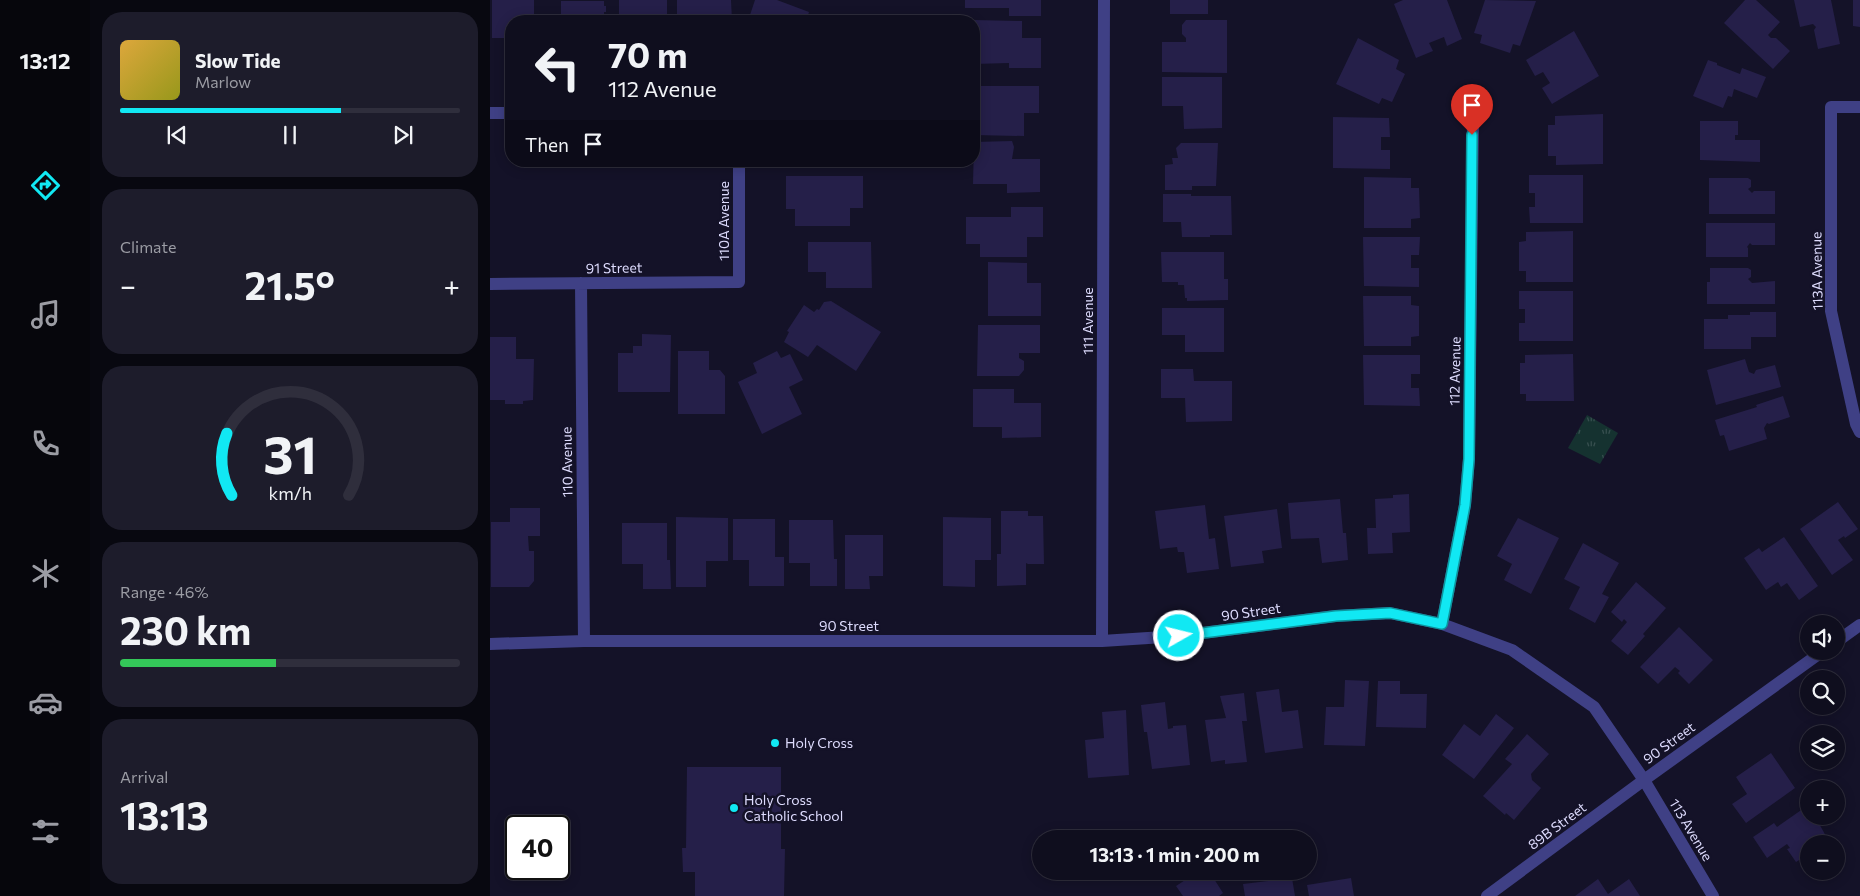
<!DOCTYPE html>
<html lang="en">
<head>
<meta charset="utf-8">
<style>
	:root { --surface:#0f0e1e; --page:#1d1c2b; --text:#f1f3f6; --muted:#9b9ca4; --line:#2f2e3c; --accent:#11e8f3 }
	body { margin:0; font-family:Commissioner,sans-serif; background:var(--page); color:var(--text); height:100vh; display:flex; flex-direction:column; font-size:19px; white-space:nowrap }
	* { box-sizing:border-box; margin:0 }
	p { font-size:16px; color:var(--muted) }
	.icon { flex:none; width:28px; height:28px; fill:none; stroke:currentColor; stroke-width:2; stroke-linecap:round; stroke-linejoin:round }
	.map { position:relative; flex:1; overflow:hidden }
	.panel { display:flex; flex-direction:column; gap:12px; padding:12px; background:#080810; width:400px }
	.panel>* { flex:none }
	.banner { position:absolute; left:15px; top:15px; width:475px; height:152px; border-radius:20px; box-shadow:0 2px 12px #0003,0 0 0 1px var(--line); background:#0f0e1e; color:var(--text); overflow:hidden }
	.fabs { position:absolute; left:1310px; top:615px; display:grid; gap:10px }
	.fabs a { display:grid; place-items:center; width:45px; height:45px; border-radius:50%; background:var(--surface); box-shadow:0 2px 12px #0003,0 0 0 1px var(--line); font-size:25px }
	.speed { position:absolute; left:15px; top:815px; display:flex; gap:10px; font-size:25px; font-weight:700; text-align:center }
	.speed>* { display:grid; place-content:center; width:65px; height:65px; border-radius:50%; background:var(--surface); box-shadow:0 2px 12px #0003,0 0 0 1px var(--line); line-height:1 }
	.speed .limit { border:2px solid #111; border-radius:8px; background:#fff; color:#111 }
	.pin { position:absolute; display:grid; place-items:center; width:42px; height:42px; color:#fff; margin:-51px -21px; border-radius:50% 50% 50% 0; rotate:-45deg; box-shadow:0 0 5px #0007 }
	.pin .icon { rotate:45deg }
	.me { position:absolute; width:55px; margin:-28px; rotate:82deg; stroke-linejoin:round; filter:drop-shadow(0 0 4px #0008) }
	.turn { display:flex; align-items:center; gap:18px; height:105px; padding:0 20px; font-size:22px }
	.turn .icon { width:65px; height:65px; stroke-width:2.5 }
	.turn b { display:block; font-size:35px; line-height:42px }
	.then { display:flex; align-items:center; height:48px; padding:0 20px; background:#0003; gap:10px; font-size:19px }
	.big { font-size:38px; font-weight:700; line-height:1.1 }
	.panel .widget { flex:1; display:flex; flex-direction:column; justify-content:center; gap:8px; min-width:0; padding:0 18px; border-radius:20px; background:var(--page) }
	.panel .dial { align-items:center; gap:0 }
	.dial svg { height:130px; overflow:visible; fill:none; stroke:var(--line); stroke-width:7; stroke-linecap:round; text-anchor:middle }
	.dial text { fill:var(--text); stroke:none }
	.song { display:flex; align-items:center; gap:15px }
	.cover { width:60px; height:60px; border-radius:8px; background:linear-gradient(135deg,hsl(40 70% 55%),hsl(60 70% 35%)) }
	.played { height:5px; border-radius:2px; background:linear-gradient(90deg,var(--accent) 65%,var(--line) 65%) }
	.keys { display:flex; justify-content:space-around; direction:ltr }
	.heat { display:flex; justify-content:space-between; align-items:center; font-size:28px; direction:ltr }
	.charge { height:8px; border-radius:4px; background:linear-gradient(90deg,#34c759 46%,var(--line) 0) }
	.trip { position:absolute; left:542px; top:830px; width:285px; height:50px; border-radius:25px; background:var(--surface); box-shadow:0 2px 12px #0003,0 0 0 1px var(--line); font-weight:700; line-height:50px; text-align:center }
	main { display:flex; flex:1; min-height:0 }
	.menu { display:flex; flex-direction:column; width:90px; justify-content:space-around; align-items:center; background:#06060c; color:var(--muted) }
	.menu .icon { width:35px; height:35px }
	.menu .active { color:var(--accent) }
	.menu b { font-size:22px; color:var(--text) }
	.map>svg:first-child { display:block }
</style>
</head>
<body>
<main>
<nav class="menu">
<b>13:12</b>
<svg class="icon active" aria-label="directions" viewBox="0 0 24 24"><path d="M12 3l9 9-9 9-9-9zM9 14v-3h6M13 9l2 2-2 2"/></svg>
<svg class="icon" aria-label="music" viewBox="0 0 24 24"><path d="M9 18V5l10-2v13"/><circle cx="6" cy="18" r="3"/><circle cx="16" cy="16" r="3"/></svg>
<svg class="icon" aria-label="phone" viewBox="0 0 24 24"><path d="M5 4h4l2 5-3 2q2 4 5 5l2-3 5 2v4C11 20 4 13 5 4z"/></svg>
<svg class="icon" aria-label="climate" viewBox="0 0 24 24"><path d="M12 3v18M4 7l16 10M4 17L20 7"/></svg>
<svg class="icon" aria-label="car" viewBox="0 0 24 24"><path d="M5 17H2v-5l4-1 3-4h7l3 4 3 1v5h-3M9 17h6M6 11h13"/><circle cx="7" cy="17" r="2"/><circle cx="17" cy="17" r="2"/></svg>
<svg class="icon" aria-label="filters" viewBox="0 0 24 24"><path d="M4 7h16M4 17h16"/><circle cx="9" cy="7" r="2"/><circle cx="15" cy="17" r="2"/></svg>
</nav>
<section class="panel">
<div class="widget">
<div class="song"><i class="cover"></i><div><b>Slow Tide</b><p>Marlow</p></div></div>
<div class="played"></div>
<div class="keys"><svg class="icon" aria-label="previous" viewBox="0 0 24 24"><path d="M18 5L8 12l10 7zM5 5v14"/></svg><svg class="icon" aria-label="pause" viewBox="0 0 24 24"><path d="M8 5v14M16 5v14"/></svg><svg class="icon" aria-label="next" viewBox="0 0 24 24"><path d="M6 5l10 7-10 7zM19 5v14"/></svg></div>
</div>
<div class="widget"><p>Climate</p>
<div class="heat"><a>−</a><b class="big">21.5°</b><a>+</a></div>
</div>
<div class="widget dial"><svg viewBox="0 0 100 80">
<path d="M14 69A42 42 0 1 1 86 69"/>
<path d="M14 69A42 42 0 0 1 11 31" stroke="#11e8f3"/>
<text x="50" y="56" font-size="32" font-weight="700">31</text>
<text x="50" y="72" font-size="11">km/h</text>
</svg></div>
<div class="widget"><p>Range · 46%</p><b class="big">230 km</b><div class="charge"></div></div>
<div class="widget"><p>Arrival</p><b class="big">13:13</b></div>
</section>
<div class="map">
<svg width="1370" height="896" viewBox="0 0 1370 896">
	<defs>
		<pattern id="park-tufts" width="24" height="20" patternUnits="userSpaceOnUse" patternTransform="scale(1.25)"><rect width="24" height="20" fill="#153230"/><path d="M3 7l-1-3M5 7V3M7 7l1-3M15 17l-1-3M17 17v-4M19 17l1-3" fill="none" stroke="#374f4f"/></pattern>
	</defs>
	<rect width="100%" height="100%" fill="#141228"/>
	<path fill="url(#park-tufts)" d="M 1097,415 L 1128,433 L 1110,464 L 1078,448 Z"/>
	<path fill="#251f49" d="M 2,0 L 44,0 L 44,21 L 21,21 L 21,65 L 19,65 L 19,38 L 2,38 Z
		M 129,0 L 177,0 L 177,21 L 129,21 Z
		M 187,0 L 241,0 L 242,21 L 187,21 Z
		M 265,0 L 287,0 L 319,12 L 316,21 L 258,21 Z
		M 475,0 L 551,0 L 551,16 L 519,16 L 519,8 L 475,8 Z
		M 680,0 L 718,0 L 718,14 L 680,14 Z
		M 913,0 L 957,0 L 972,39 L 957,46 L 954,37 L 939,43 L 943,51 L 926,58 L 904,4 Z
		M 995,0 L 1046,1 L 1030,46 L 1023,44 L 1020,53 L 990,43 L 992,35 L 984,33 Z
		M 1255,0 L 1266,0 L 1290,22 L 1278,35 L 1281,38 L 1286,38 L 1300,51 L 1283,69 L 1234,23 Z
		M 1304,0 L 1341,0 L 1350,44 L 1328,49 L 1324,30 L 1326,27 L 1323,24 L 1310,27 Z
		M 1363,0 L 1370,0 L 1370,27 L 1363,26 Z
		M 71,1 L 114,1 L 114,6 L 116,6 L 116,12 L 114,12 L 114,21 L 71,21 Z
		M 484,20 L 532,21 L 532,38 L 551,38 L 551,68 L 519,68 L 519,63 L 484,64 Z
		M 696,20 L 737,20 L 737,73 L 672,72 L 672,42 L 696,42 L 696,38 L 692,34 L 692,25 Z
		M 1084,31 L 1109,76 L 1062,104 L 1052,88 L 1060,83 L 1053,72 L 1045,76 L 1036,60 Z
		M 868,38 L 909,60 L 906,69 L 915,74 L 902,102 L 892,98 L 889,104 L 846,84 Z
		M 1218,60 L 1227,63 L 1227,65 L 1250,74 L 1252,68 L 1276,77 L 1267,98 L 1244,89 L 1242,97 L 1238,96 L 1233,108 L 1203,96 Z
		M 672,77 L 732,77 L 732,128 L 694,129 L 693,106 L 672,106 Z
		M 484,86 L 549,86 L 549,113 L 534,113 L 534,136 L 484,135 Z
		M 1113,114 L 1113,164 L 1066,165 L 1066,156 L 1058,156 L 1058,125 L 1065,125 L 1065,116 Z
		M 843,117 L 899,118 L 900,137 L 891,137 L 891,150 L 900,150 L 900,169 L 843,168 Z
		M 1210,121 L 1248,121 L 1248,135 L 1245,135 L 1245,140 L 1270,140 L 1270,162 L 1210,160 Z
		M 522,141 L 524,147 L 522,159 L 550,159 L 550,192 L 517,193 L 517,184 L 483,184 L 484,142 Z
		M 691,143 L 728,143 L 726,186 L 702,186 L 702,190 L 675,190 L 675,165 L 683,164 L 682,158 L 688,158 L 686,148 Z
		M 317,161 L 380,161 L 381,168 L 318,168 Z
		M 1039,175 L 1093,175 L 1093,223 L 1040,223 L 1039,207 L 1045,207 L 1045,193 L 1039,193 Z
		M 296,176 L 373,176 L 373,208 L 360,208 L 360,226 L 305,226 L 305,209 L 296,209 Z
		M 874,177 L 921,178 L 921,188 L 929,188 L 930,218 L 921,219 L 921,228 L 874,228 Z
		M 1219,178 L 1258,178 L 1261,180 L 1261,187 L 1258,189 L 1262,193 L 1264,191 L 1285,191 L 1285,214 L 1219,214 Z
		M 673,194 L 701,194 L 701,196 L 741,196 L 742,235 L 720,235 L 720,237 L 692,237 L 691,222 L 673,222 Z
		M 521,207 L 553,207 L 553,237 L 537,237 L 537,257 L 490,257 L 490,244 L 476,244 L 476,217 L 521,217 Z
		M 1216,223 L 1285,223 L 1285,245 L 1262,245 L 1260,243 L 1257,247 L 1258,248 L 1258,257 L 1216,257 Z
		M 1083,231 L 1083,282 L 1036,282 L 1036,271 L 1029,271 L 1029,242 L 1036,241 L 1036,232 Z
		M 873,237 L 930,237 L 929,255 L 921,255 L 921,268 L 929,268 L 929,287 L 874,286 Z
		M 318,242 L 381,242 L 382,288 L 336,288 L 336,272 L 318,272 Z
		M 671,252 L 734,252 L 734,279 L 738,279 L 738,300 L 697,301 L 697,298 L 695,298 L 694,285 L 688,285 L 688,282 L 672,282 Z
		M 498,262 L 537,263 L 537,283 L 551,283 L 551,316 L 498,316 Z
		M 1220,268 L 1258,268 L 1261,270 L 1261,277 L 1258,279 L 1262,283 L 1285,281 L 1285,304 L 1217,304 L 1217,282 L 1220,282 Z
		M 1029,291 L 1083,291 L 1083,341 L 1029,341 L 1029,323 L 1035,323 L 1035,309 L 1029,309 Z
		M 873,296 L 921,296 L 921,305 L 929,306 L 929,336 L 921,337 L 921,346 L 874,346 Z
		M 341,301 L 391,332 L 366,371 L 327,345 L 318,357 L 294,342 L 299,332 L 297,331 L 314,305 L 324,312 L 327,309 L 329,310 L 334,302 Z
		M 672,308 L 734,308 L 734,352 L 695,352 L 695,335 L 672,335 Z
		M 1260,312 L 1286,312 L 1286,337 L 1261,337 L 1261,349 L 1214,349 L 1214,319 L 1238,319 L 1238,315 L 1260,315 Z
		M 488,325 L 550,325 L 550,353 L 529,353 L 529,358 L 534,361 L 534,370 L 529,376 L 487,376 Z
		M 152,334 L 181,335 L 180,392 L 128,392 L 128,353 L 143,353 L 143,346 L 152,346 Z
		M 0,337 L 26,337 L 26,359 L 44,359 L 43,400 L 33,401 L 33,404 L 15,404 L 15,400 L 0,400 Z
		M 188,351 L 219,351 L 219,370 L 230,370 L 235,376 L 235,414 L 188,414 Z
		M 287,351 L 291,358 L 300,354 L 313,380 L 299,387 L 312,414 L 272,434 L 248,382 L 267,373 L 263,363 Z
		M 1083,354 L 1084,401 L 1036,401 L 1036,394 L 1030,394 L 1030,363 L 1035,363 L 1035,355 Z
		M 873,355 L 930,355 L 930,374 L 921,374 L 921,388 L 929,388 L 930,406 L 874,405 Z
		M 1255,359 L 1259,372 L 1264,374 L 1266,370 L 1285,365 L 1291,387 L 1226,405 L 1217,370 Z
		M 671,369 L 703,369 L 704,381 L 742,381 L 742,421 L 696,422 L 695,398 L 671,398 Z
		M 483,389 L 524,389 L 524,403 L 551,403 L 551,437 L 512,438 L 512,427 L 483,427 Z
		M 1293,396 L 1300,417 L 1279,424 L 1277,423 L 1274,428 L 1277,439 L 1239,451 L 1234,435 L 1230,436 L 1225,420 L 1267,407 L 1266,405 Z
		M 919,494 L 920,532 L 902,533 L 903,553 L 878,554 L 877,528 L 886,528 L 885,499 L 903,498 L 903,495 Z
		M 850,499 L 853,533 L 856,533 L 858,560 L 832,563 L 829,538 L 801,539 L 798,503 Z
		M 1348,502 L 1368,529 L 1355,538 L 1354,536 L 1348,540 L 1363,560 L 1342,575 L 1310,529 Z
		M 715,505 L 719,539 L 725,538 L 729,569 L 697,573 L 694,552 L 688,552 L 687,547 L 670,549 L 665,511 Z
		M 20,508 L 50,508 L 50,536 L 38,536 L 39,551 L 44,551 L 44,581 L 39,587 L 1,587 L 1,522 L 20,522 Z
		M 787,509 L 792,548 L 772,551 L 774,563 L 741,567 L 734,516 Z
		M 511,511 L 538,511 L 538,516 L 553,516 L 554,564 L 538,564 L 536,563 L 536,585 L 507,586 L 507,554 L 511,554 Z
		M 186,517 L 238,518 L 238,561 L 216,561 L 216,587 L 186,587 Z
		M 453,517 L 501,518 L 501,560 L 485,560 L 485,587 L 453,586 Z
		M 1028,518 L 1069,538 L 1041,594 L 1014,580 L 1022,564 L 1007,556 Z
		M 243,519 L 285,519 L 285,557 L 294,557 L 294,586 L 259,586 L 259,560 L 243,560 Z
		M 299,520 L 343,520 L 344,559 L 347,559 L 347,586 L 320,586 L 320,563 L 299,563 Z
		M 132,523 L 177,523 L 177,560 L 180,560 L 181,589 L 153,589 L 153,564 L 132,564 Z
		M 355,535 L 393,535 L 393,576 L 379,576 L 380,589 L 355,589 Z
		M 1294,537 L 1328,586 L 1309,600 L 1297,583 L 1291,587 L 1288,582 L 1276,590 L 1254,558 L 1269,548 L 1272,552 Z
		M 1093,543 L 1129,563 L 1112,594 L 1119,597 L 1105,623 L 1079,609 L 1090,587 L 1074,579 Z
		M 1146,582 L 1176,608 L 1153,634 L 1155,636 L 1138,655 L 1121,641 L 1137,622 L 1134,619 L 1132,622 L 1121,612 Z
		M 1189,627 L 1223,660 L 1199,684 L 1188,673 L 1190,671 L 1185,667 L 1168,684 L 1150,667 Z
		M 855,680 L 879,681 L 875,746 L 834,745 L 836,707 L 854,707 Z
		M 888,681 L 910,681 L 910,694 L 937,694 L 936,728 L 886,727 Z
		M 789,689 L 792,712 L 808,710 L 813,748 L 775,753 L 766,692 Z
		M 754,693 L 757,721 L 752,721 L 757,762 L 735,764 L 735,760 L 721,762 L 715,720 L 736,718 L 730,696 Z
		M 675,702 L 678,729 L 683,728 L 683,726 L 696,725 L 700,765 L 662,769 L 657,732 L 654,732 L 651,705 Z
		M 636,710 L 639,775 L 598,778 L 595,740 L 614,738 L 612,712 Z
		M 1006,714 L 1024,728 L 984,779 L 952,755 L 974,724 L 990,736 Z
		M 1037,734 L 1059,754 L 1041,774 L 1042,780 L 1051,788 L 1024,820 L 1016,813 L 1015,815 L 993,796 L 1022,764 L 1015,759 Z
		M 1281,753 L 1305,788 L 1256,823 L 1242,804 L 1257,794 L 1246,777 Z
		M 197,767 L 291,767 L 291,849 L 295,849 L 294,896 L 205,896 L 205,872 L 193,872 L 192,848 L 196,848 Z
		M 1317,806 L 1319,816 L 1325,816 L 1338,840 L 1333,844 L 1319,844 L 1319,854 L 1306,862 L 1297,849 L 1300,848 L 1297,844 L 1277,858 L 1263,837 L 1284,823 L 1287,827 Z
		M 709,871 L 719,871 L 733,893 L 729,896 L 693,896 L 686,886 Z
		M 802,878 L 805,896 L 755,896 L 753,884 Z
		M 861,878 L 864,896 L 819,896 L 817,885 Z
		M 1108,879 L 1118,894 L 1139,879 L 1150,896 L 1085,896 Z"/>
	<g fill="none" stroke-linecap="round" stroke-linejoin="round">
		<path stroke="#3f4085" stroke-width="12" d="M 1370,107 L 1341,107 L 1341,311 L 1366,424 L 1370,432
			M 0,113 L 21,113
			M 91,283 L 94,641
			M 0,284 L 249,282 L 249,161
			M 952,624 L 975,505 L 979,459 L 983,116
			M 612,641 L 614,0
			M 1346,642 L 1370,625
			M 0,644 L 94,641 L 612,641 L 689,636 L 845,616 L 900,613 L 952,624 L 1022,650 L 1104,707 L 1154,780 L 1223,896
			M 997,896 L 1154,780 L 1333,651"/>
	</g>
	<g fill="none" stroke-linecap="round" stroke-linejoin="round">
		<g stroke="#0b979e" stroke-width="12">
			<path id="route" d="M 689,636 L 846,616 L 900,613 L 952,624 L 975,505 L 979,459 L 982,135"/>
		</g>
		<use href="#route" stroke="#11e8f3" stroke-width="9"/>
	</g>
	<g fill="#11e8f3" stroke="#141228" stroke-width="2">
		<circle cx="285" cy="743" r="5"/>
		<circle cx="244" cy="808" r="5"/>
	</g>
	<g text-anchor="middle" stroke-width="5" stroke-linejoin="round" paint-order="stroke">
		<g font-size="14" fill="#dddbfd" stroke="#141228">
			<text transform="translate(234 221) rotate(-90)" y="5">110A Avenue</text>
			<text transform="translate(124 268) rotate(-1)" y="5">91 Street</text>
			<text transform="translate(1327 271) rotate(-91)" y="5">113A Avenue</text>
			<text transform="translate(598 321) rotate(-90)" y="5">111 Avenue</text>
			<text transform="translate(965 371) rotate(-89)" y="5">112 Avenue</text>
			<text transform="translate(77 462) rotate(-91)" y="5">110 Avenue</text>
			<text transform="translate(761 612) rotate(-8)" y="5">90 Street</text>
			<text x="359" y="631">90 Street</text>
			<text transform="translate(1179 743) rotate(-36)" y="5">90 Street</text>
			<text transform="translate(1067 826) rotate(-37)" y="5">89B Street</text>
			<text transform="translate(1201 830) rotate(59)" y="5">113 Avenue</text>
		</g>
		<g font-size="14" fill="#dddbfd" stroke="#141228" text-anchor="start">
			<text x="295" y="748">Holy Cross</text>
			<text x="254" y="805">Holy Cross<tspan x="254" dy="16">Catholic School</tspan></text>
		</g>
	</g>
</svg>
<div class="fabs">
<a><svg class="icon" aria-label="sound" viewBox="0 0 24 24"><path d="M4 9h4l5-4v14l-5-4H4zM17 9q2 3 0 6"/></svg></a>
<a><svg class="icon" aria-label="search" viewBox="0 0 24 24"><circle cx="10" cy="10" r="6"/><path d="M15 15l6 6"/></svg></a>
<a><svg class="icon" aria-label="layers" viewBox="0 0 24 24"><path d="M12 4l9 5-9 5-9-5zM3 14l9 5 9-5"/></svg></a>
<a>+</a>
<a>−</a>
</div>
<div class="speed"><div class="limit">40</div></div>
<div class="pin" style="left:982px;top:135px;background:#d93025"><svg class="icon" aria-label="arrive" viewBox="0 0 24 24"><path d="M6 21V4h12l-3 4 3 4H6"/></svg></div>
<svg class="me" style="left:689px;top:636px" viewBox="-20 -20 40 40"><circle r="17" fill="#11e8f3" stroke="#fff" stroke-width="3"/><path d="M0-11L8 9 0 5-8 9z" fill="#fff"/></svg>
<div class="trip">13:13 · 1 min · 200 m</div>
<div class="banner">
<div class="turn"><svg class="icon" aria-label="left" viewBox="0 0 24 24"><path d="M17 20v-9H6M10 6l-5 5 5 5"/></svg><div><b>70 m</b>112 Avenue</div></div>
<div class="then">Then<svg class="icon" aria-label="arrive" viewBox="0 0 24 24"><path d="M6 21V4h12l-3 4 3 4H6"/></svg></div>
</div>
</div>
</main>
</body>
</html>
